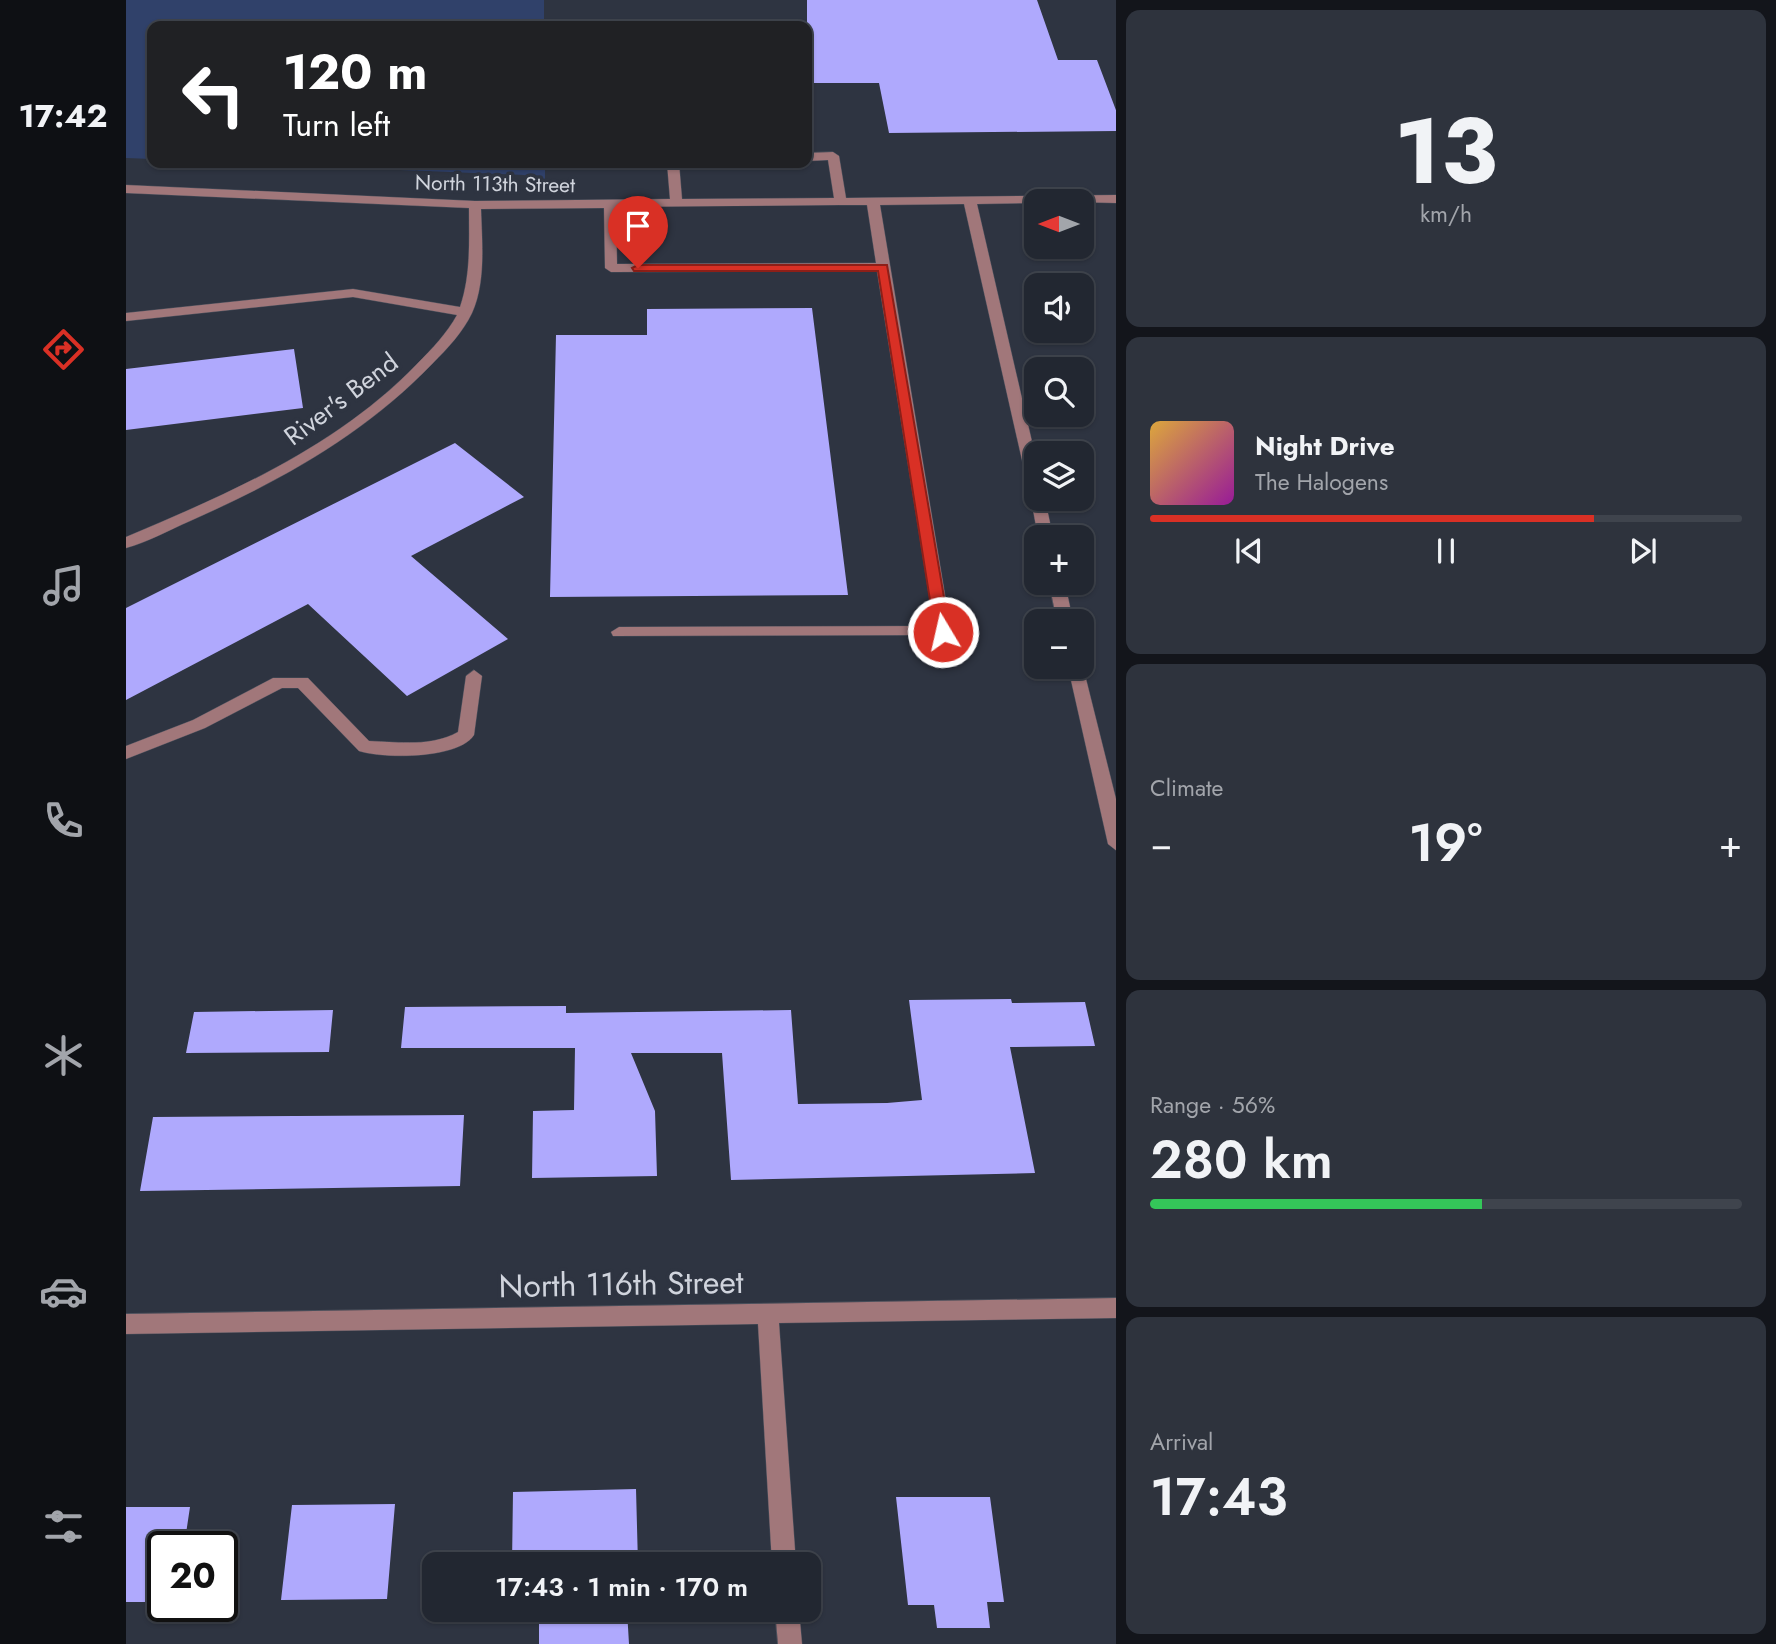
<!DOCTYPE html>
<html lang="en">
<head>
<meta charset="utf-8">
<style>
	:root { --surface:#222731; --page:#2e333d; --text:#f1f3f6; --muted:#a2a5ab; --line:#3f444d; --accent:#d93025 }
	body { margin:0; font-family:Jost,sans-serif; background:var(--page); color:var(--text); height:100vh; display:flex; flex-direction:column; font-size:26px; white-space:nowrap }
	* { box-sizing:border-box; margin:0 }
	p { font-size:23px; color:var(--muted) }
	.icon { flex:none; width:38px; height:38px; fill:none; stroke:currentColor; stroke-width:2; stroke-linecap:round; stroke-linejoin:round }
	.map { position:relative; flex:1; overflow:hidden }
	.side { display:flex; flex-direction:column; gap:10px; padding:10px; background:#13151b; width:660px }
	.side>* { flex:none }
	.banner { position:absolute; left:21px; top:21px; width:665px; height:147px; border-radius:14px; box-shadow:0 2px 5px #0004,0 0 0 2px var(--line); background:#202124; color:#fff; overflow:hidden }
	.needle { width:46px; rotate:270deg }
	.tools { position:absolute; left:898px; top:189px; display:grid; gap:14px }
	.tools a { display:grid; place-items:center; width:70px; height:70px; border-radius:14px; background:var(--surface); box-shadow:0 2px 5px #0004,0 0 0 2px var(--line); font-size:35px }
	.speed { position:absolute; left:21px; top:1531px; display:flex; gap:14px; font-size:35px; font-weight:700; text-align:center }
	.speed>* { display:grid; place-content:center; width:91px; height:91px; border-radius:50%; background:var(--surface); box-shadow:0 2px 5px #0004,0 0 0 2px var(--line); line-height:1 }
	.speed .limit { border:4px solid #111; border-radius:10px; background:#fff; color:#111 }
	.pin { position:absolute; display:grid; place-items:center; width:60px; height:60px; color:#fff; margin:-72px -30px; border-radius:50% 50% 50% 0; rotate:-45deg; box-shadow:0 0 7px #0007 }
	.pin .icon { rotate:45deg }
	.me { position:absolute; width:77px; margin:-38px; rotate:351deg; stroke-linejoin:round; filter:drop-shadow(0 0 5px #0008) }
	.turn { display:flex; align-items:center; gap:24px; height:147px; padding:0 21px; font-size:32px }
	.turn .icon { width:91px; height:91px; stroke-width:2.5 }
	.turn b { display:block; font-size:49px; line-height:60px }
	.big { font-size:52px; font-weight:600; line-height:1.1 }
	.side .card { flex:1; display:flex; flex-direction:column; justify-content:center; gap:10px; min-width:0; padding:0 24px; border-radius:14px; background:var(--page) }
	.side .dial { align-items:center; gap:0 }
	.dial b { font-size:91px; line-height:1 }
	.song { display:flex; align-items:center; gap:21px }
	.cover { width:84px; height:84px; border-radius:10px; background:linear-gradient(135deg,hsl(40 70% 55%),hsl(300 70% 35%)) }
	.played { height:7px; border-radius:4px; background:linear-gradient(90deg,var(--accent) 75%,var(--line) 75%) }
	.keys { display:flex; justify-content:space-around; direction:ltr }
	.heat { display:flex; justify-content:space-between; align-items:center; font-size:38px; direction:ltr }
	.charge { height:10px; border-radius:5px; background:linear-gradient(90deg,#34c759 56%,var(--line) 0) }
	.trip { position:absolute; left:296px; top:1552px; width:399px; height:70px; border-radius:14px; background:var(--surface); box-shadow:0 2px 5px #0004,0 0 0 2px var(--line); font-weight:600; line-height:70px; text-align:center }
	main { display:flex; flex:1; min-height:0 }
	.menu { display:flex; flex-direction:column; width:126px; justify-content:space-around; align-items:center; background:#0e1014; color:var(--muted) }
	.menu .icon { width:49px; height:49px }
	.menu .on { color:var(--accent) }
	.menu b { font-size:32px; color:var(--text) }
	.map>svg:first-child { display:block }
</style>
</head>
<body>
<main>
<nav class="menu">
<b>17:42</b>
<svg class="icon on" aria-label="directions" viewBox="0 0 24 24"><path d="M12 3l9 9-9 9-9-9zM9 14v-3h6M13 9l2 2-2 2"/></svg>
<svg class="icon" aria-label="music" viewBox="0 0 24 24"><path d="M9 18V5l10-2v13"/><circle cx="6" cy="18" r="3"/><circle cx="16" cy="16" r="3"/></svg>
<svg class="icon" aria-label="phone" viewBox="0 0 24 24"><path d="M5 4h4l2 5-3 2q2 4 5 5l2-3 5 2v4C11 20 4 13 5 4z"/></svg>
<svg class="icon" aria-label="climate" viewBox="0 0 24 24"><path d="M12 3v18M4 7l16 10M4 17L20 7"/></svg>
<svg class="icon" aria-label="car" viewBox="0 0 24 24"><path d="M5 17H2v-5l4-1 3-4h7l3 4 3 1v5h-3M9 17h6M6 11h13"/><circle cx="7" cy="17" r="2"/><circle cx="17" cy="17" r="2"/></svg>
<svg class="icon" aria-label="filters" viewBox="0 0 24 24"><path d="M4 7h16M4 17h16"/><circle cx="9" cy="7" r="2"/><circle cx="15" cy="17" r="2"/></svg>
</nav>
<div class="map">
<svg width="991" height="1644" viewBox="0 0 991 1644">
	<rect width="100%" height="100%" fill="#2e3441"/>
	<path fill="#30416a" d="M 0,0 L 418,0 L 418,26 L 26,26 L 26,159 L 0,158 Z
		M 105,163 L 419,163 L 419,185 L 398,175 Z"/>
	<path fill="#afa9fd" d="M 681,0 L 911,0 L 932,60 L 971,60 L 991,113 L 991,131 L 763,133 L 753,83 L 681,83 Z
		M 686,308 L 722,595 L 424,597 L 430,335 L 521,335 L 521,309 Z
		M 168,349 L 177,408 L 0,430 L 0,369 Z
		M 329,443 L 398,497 L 285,556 L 382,639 L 281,696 L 182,604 L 0,700 L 0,608 Z
		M 885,999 L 886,1003 L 959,1002 L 969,1046 L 884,1047 L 909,1173 L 605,1180 L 596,1053 L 505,1053 L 529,1111 L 531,1176 L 406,1178 L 407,1111 L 448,1110 L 449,1048 L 275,1048 L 279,1007 L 440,1006 L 440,1013 L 665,1010 L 672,1104 L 761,1103 L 796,1100 L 783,1000 Z
		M 207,1010 L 203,1052 L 60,1053 L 68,1012 Z
		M 338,1115 L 334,1186 L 14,1191 L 27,1117 Z
		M 510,1489 L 512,1564 L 386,1564 L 387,1492 Z
		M 770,1497 L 864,1497 L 878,1602 L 861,1602 L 864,1628 L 811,1628 L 808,1605 L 782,1605 Z
		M 269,1504 L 261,1599 L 155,1600 L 166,1505 Z
		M 0,1507 L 64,1507 L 58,1547 L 37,1547 L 37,1602 L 0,1602 Z
		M 413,1610 L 501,1610 L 503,1644 L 413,1644 Z"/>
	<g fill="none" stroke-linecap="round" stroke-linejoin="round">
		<g stroke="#4b515d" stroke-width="1">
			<path id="minor" d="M 707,152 L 713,156 L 720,198 L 991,195 L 991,203 L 910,201 L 910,203 L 851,204 L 910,459 L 910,499 L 919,499 L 927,537 L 912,537 L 905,499 L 908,495 L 903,491 L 838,204 L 754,205 L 825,631 L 823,635 L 487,636 L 485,632 L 493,627 L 808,626 L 751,271 L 485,272 L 479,268 L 478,208 L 355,209 C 356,243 360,282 346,313 C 337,332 321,349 307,363 C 238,435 154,481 64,521 C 43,530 22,542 0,548 L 0,537 C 104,493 211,447 291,364 C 306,349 321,333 331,315 L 227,297 L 0,321 L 0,313 L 227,289 L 334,307 C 345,275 343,242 343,208 L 0,193 L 0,185 L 349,201 L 544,199 L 541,163 L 553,163 L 556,199 L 708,198 L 702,160 L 681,161 L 681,153 ZM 713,205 L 741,205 L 750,263 L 491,264 L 490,207 Z
				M 923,583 L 939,583 L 947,621 L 931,621 Z
				M 956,663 L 991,803 L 991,851 L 982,844 L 942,667 L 956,667 Z
				M 348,670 L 356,676 L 348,735 C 333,759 258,759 233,751 L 172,688 L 156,688 L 79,728 L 0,759 L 0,746 L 67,720 L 147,678 L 182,678 L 243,741 C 274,742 305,747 332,732 L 340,676 Z
				M 991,1298 L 991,1318 L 653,1323 L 670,1564 L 646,1564 L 632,1324 L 0,1334 L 0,1314 Z
				M 649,1610 L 673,1610 L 676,1644 L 652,1644 Z"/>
		</g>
		<use href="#minor" fill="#a1777a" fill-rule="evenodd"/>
	</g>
	<path fill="#d93025" stroke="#8d1f18" stroke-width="2" d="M 512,265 L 761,265 L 824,632 L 822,635 L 817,637 L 809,632 L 752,271 L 508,271 L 506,268 Z"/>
	<g text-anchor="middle" stroke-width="7" stroke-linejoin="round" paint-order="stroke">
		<g font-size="21" fill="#d0d4dd" stroke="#2e3441">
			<text transform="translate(369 184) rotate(1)" y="7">North 113th Street</text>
		</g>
		<g font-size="26" fill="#d0d4dd" stroke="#2e3441">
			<text transform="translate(215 399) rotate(-37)" y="9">River's Bend</text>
		</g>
		<g font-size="32" fill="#d0d4dd" stroke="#2e3441">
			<text transform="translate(495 1284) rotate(-1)" y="11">North 116th Street</text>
		</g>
	</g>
</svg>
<div class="tools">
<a><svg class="needle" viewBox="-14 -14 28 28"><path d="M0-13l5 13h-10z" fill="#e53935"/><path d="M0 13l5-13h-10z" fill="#a2a5ab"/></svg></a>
<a><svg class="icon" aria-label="sound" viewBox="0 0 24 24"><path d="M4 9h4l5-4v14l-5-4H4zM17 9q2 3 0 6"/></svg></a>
<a><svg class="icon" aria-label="search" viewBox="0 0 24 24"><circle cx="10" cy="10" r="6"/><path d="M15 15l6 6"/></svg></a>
<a><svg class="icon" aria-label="layers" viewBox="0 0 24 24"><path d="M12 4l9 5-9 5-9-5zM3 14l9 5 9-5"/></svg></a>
<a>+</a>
<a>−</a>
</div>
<div class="speed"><div class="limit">20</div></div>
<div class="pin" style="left:512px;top:268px;background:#d93025"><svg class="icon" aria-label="arrive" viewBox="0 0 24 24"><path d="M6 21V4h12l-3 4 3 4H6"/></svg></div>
<svg class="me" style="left:817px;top:632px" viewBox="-20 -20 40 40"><circle r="17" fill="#d93025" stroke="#fff" stroke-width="3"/><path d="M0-11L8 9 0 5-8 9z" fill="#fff"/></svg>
<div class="trip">17:43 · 1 min · 170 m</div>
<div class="banner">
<div class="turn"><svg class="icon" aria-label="left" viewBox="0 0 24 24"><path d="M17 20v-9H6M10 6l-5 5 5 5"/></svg><div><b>120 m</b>Turn left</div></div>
</div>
</div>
<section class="side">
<div class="card dial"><b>13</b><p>km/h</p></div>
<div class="card">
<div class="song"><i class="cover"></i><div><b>Night Drive</b><p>The Halogens</p></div></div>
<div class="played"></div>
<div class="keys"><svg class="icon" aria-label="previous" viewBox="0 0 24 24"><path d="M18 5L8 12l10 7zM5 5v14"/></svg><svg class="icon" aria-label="pause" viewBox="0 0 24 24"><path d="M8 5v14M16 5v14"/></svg><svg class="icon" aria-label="next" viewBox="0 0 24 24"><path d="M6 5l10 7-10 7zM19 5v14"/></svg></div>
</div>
<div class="card"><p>Climate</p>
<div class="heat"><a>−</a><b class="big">19°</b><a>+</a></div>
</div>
<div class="card"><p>Range · 56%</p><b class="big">280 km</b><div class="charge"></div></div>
<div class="card"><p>Arrival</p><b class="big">17:43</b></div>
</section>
</main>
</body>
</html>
